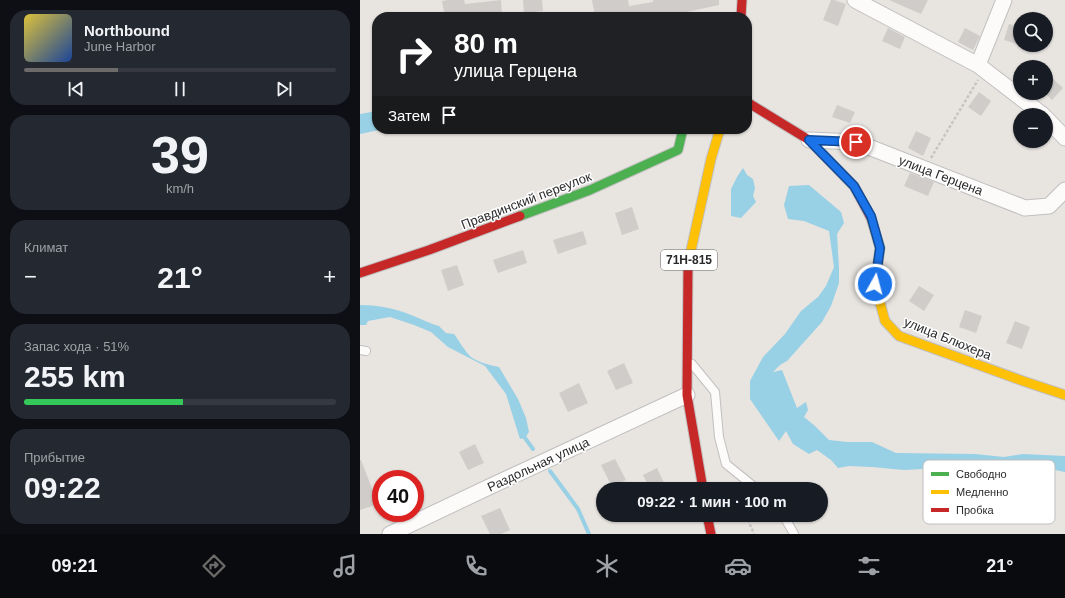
<!DOCTYPE html>
<html lang="ru">
<head>
<meta charset="utf-8">
<style>
	:root { --surface:#171b24; --page:#242831; --text:#f1f3f6; --muted:#9ea1a6; --line:#363941; --accent:#6c6b6a }
	body { margin:0; font-family:Arial,sans-serif; background:var(--page); color:var(--text); height:100vh; display:flex; flex-direction:column; font-size:15px; white-space:nowrap }
	* { box-sizing:border-box; margin:0 }
	p { font-size:13px; color:var(--muted) }
	.icon { flex:none; width:22px; height:22px; fill:none; stroke:currentColor; stroke-width:2; stroke-linecap:round; stroke-linejoin:round }
	.map { position:relative; flex:1; overflow:hidden }
	.sheet { display:flex; flex-direction:column; gap:10px; padding:10px; background:#0d0f14; width:360px }
	.sheet>* { flex:none }
	.top-card { position:absolute; left:12px; top:12px; width:380px; height:122px; border-radius:16px; box-shadow:0 1px 3px #0004; background:#202124; color:#fff; overflow:hidden }
	.tools { position:absolute; left:653px; top:12px; display:grid; gap:8px }
	.tools a { display:grid; place-items:center; width:40px; height:40px; border-radius:50%; background:var(--surface); box-shadow:0 1px 3px #0004; font-size:20px }
	.speed { position:absolute; left:12px; top:470px; display:flex; gap:8px; font-size:20px; font-weight:700; text-align:center }
	.speed>* { display:grid; place-content:center; width:52px; height:52px; border-radius:50%; background:var(--surface); box-shadow:0 1px 3px #0004; line-height:1 }
	.speed .limit { border:6px solid #d22; background:#fff; color:#111 }
	.pin { position:absolute; display:grid; place-items:center; width:34px; height:34px; color:#fff; margin:-17px; border:2px solid #fff; border-radius:50%; box-shadow:0 1px 4px #0007 }
	.me { position:absolute; width:44px; margin:-22px; rotate:7deg; stroke-linejoin:round; filter:drop-shadow(0 0 3px #0008) }
	.turn { display:flex; align-items:center; gap:14px; height:84px; padding:0 16px; font-size:18px }
	.turn .icon { width:52px; height:52px; stroke-width:2.5 }
	.turn b { display:block; font-size:28px; line-height:34px }
	.then { display:flex; align-items:center; height:38px; padding:0 16px; background:#0003; gap:8px; font-size:15px }
	.big { font-size:30px; font-weight:800; line-height:1.1 }
	.sheet .widget { flex:1; display:flex; flex-direction:column; justify-content:center; gap:6px; min-width:0; padding:0 14px; border-radius:16px; background:var(--page) }
	.sheet .dial { align-items:center; gap:0 }
	.dial b { font-size:52px; line-height:1 }
	.song { display:flex; align-items:center; gap:12px }
	.cover { width:48px; height:48px; border-radius:6px; background:linear-gradient(135deg,hsl(50 70% 55%),hsl(220 70% 35%)) }
	.played { height:4px; border-radius:2px; background:linear-gradient(90deg,var(--accent) 30%,var(--line) 30%) }
	.keys { display:flex; justify-content:space-around; direction:ltr }
	.heat { display:flex; justify-content:space-between; align-items:center; font-size:22px; direction:ltr }
	.charge { height:6px; border-radius:3px; background:linear-gradient(90deg,#34c759 51%,var(--line) 0) }
	.trip { position:absolute; left:236px; top:482px; width:232px; height:40px; border-radius:20px; background:var(--surface); box-shadow:0 1px 3px #0004; font-weight:800; line-height:40px; text-align:center }
	.menu { display:flex; height:64px; justify-content:space-around; align-items:center; background:#090b0e; color:var(--muted) }
	.menu .icon { width:28px; height:28px }
	.menu .current { color:var(--accent) }
	.menu b { font-size:18px; color:var(--text) }
	main { display:flex; flex:1; min-height:0 }
	.map>svg:first-child { display:block }
</style>
</head>
<body>
<main>
<section class="sheet">
<div class="widget">
<div class="song"><i class="cover"></i><div><b>Northbound</b><p>June Harbor</p></div></div>
<div class="played"></div>
<div class="keys"><svg class="icon" aria-label="previous" viewBox="0 0 24 24"><path d="M18 5L8 12l10 7zM5 5v14"/></svg><svg class="icon" aria-label="pause" viewBox="0 0 24 24"><path d="M8 5v14M16 5v14"/></svg><svg class="icon" aria-label="next" viewBox="0 0 24 24"><path d="M6 5l10 7-10 7zM19 5v14"/></svg></div>
</div>
<div class="widget dial"><b>39</b><p>km/h</p></div>
<div class="widget"><p>Климат</p>
<div class="heat"><a>−</a><b class="big">21°</b><a>+</a></div>
</div>
<div class="widget"><p>Запас хода · 51%</p><b class="big">255 km</b><div class="charge"></div></div>
<div class="widget"><p>Прибытие</p><b class="big">09:22</b></div>
</section>
<div class="map">
<svg width="705" height="534" viewBox="0 0 705 534">
	<rect width="100%" height="100%" fill="#e8e4e0"/>
	<path fill="#98d0e5" d="M 17,111 L 17,129 L 24,129 L 0,134 L 0,114 Z
		M 383,168 L 387,175 L 393,179 L 395,188 L 393,196 L 396,202 L 381,218 L 371,216 L 371,189 L 377,177 Z
		M 449,185 L 481,212 L 484,223 L 477,234 L 479,268 L 479,283 L 471,306 L 462,322 L 427,361 L 420,365 L 413,372 L 422,370 L 437,408 L 446,402 L 448,410 L 444,417 L 455,426 L 469,440 L 487,442 L 512,442 L 536,453 L 615,454 L 644,457 L 663,454 L 705,456 L 705,472 L 695,470 L 672,468 L 645,470 L 618,466 L 544,470 L 512,467 L 489,466 L 478,468 L 471,460 L 457,450 L 449,454 L 433,444 L 426,431 L 419,441 L 390,399 L 390,381 L 403,357 L 425,334 L 441,311 L 458,297 L 466,286 L 474,267 L 469,231 L 444,221 L 428,219 L 424,205 L 429,186 Z
		M 0,305 C 20,305 38,309 56,317 C 64,320 71,324 79,326 L 86,333 L 94,334 C 98,339 106,353 111,357 C 119,363 130,365 139,367 L 158,399 L 166,418 L 169,432 L 165,438 L 160,439 L 146,394 L 125,366 L 88,347 L 71,332 L 54,325 L 30,317 L 8,321 L 6,325 L 0,325 Z"/>
	<g fill="none" stroke-linecap="round" stroke-linejoin="round">
		<path stroke="#98d0e5" stroke-width="4" d="M 165,438 L 173,449
			M 190,471 L 218,509 L 229,534"/>
	</g>
	<path fill="#cfccc9" d="M 88,0 L 104,0 L 105,4 L 141,0 L 142,17 L 85,17 L 82,1 Z
		M 163,0 L 182,0 L 183,11 L 164,13 Z
		M 232,0 L 268,0 L 269,6 L 293,2 L 293,0 L 359,0 L 359,5 L 322,13 L 323,17 L 235,17 Z
		M 471,0 L 474,0 L 486,4 L 478,26 L 463,20 Z
		M 529,0 L 568,0 L 561,14 Z
		M 649,24 L 660,27 L 660,45 L 644,40 Z
		M 528,28 L 545,37 L 540,49 L 522,41 Z
		M 605,28 L 620,36 L 613,50 L 598,42 Z
		M 692,78 L 703,88 L 692,100 L 686,94 L 686,84 Z
		M 619,92 L 631,101 L 621,116 L 608,107 Z
		M 477,105 L 495,112 L 490,123 L 472,117 Z
		M 556,131 L 571,138 L 563,156 L 548,148 Z
		M 550,173 L 574,182 L 568,196 L 544,186 Z
		M 272,207 L 279,229 L 262,235 L 255,213 Z
		M 223,231 L 227,244 L 198,254 L 193,240 Z
		M 163,250 L 167,263 L 138,273 L 133,260 Z
		M 97,265 L 104,285 L 88,291 L 81,270 Z
		M 559,286 L 574,295 L 564,311 L 549,301 Z
		M 605,310 L 622,316 L 616,333 L 599,327 Z
		M 655,321 L 670,327 L 662,349 L 646,343 Z
		M 264,363 L 273,383 L 256,390 L 247,371 Z
		M 219,383 L 228,403 L 208,412 L 199,393 Z
		M 115,444 L 124,463 L 108,470 L 99,452 Z
		M 255,459 L 266,480 L 252,487 L 241,465 Z
		M 0,460 L 1,460 L 18,504 L 0,510 Z
		M 297,468 L 307,489 L 290,489 L 283,475 Z
		M 140,508 L 150,530 L 141,534 L 130,534 L 121,516 Z"/>
	<g fill="none" stroke-linecap="round" stroke-linejoin="round">
		<g stroke="#c1c0c1" stroke-width="10">
			<path id="lane" d="M 0,350 L 6,351
				M 332,364 L 355,392 L 359,437 L 366,464 L 397,489
				M 423,515 L 433,532 L 434,534"/>
		</g>
		<g stroke="#c1c0c1" stroke-width="17">
			<path id="street" d="M 495,0 L 618,65 L 683,115
				M 618,65 L 644,0
				M 686,118 L 705,138
				M 449,140 L 496,142 L 665,208 L 689,206 L 705,190
				M 30,534 L 129,487 L 327,395"/>
		</g>
		<g stroke="#c1c0c1" stroke-width="11">
			<path id="fast" d="M 160,216 L 230,190 L 318,150 L 323,129"/>
		</g>
		<g stroke="#c1c0c1" stroke-width="11">
			<path id="slow" d="M 511,218 L 520,248 L 515,284 L 525,321 L 539,336 L 663,381 L 705,395
				M 328,264 L 351,159 L 360,129"/>
		</g>
		<g stroke="#c1c0c1" stroke-width="11">
			<path id="jam" d="M 381,17 L 382,0
				M 387,102 L 449,140 L 494,186 L 511,218
				M 328,264 L 327,395 L 343,489
				M 0,273 L 69,250 L 160,216
				M 347,515 L 351,534"/>
		</g>
		<path stroke="#c6c6c5" stroke-width="2.5" stroke-dasharray="3 2" stroke-linecap="butt" d="M 387,84 L 388,84 L 390,30
			M 571,158 L 618,80
			M 386,515 L 394,534"/>
		<use href="#lane" stroke="#fcfbfa" stroke-width="8"/>
		<use href="#street" stroke="#fcfbfa" stroke-width="15"/>
		<use href="#fast" stroke="#4caf50" stroke-width="9"/>
		<use href="#slow" stroke="#ffc107" stroke-width="9"/>
		<use href="#jam" stroke="#c62828" stroke-width="9"/>
	</g>
	<g fill="none" stroke-linecap="round" stroke-linejoin="round">
		<g stroke="#114b97" stroke-width="10">
			<path id="route" d="M 496,142 L 449,140 L 494,186 L 511,216 L 520,248 L 515,284"/>
		</g>
		<use href="#route" stroke="#1a73e8" stroke-width="7"/>
	</g>
	<g text-anchor="middle" stroke-width="3" stroke-linejoin="round" paint-order="stroke">
		<rect fill="#fff" stroke="#6a6a6a" stroke-width="1" x="301" y="250" width="56" height="20" rx="3"/>
		<g font-size="12" font-weight="bold" fill="#2a2a2a">
			<text x="329" y="264">71Н-815</text>
		</g>
		<g font-size="13" fill="#2a2a2a" stroke="#fff">
			<text transform="translate(581 175) rotate(21)" y="5">улица Герцена</text>
			<text transform="translate(166 200) rotate(-21)" y="5">Правдинский переулок</text>
			<text transform="translate(588 338) rotate(22)" y="5">улица Блюхера</text>
			<text transform="translate(178 464) rotate(-25)" y="5">Раздольная улица</text>
		</g>
	</g>
	<rect x="563" y="460" width="132" height="64" rx="6" fill="#fff" stroke="#bfbfbf" stroke-width="1"/>
	<rect x="571" y="472" width="18" height="4" fill="#4caf50"/>
	<rect x="571" y="490" width="18" height="4" fill="#ffc107"/>
	<rect x="571" y="508" width="18" height="4" fill="#c62828"/>
	<g font-size="11" fill="#2a2a2a">
		<text x="596" y="478">Свободно</text>
		<text x="596" y="496">Медленно</text>
		<text x="596" y="514">Пробка</text>
	</g>
</svg>
<div class="tools">
<a><svg class="icon" aria-label="search" viewBox="0 0 24 24"><circle cx="10" cy="10" r="6"/><path d="M15 15l6 6"/></svg></a>
<a>+</a>
<a>−</a>
</div>
<div class="speed"><div class="limit">40</div></div>
<div class="pin" style="left:496px;top:142px;background:#d93025"><svg class="icon" aria-label="arrive" viewBox="0 0 24 24"><path d="M6 21V4h12l-3 4 3 4H6"/></svg></div>
<svg class="me" style="left:515px;top:284px" viewBox="-20 -20 40 40"><circle r="17" fill="#1a73e8" stroke="#fff" stroke-width="3"/><path d="M0-11L8 9 0 5-8 9z" fill="#fff"/></svg>
<div class="trip">09:22 · 1 мин · 100 m</div>
<div class="top-card">
<div class="turn"><svg class="icon" aria-label="right" viewBox="0 0 24 24"><path d="M7 20v-9h11M14 6l5 5-5 5"/></svg><div><b>80 m</b>улица Герцена</div></div>
<div class="then">Затем<svg class="icon" aria-label="arrive" viewBox="0 0 24 24"><path d="M6 21V4h12l-3 4 3 4H6"/></svg></div>
</div>
</div>
</main>
<nav class="menu">
<b>09:21</b>
<svg class="icon current" aria-label="directions" viewBox="0 0 24 24"><path d="M12 3l9 9-9 9-9-9zM9 14v-3h6M13 9l2 2-2 2"/></svg>
<svg class="icon" aria-label="music" viewBox="0 0 24 24"><path d="M9 18V5l10-2v13"/><circle cx="6" cy="18" r="3"/><circle cx="16" cy="16" r="3"/></svg>
<svg class="icon" aria-label="phone" viewBox="0 0 24 24"><path d="M5 4h4l2 5-3 2q2 4 5 5l2-3 5 2v4C11 20 4 13 5 4z"/></svg>
<svg class="icon" aria-label="climate" viewBox="0 0 24 24"><path d="M12 3v18M4 7l16 10M4 17L20 7"/></svg>
<svg class="icon" aria-label="car" viewBox="0 0 24 24"><path d="M5 17H2v-5l4-1 3-4h7l3 4 3 1v5h-3M9 17h6M6 11h13"/><circle cx="7" cy="17" r="2"/><circle cx="17" cy="17" r="2"/></svg>
<svg class="icon" aria-label="filters" viewBox="0 0 24 24"><path d="M4 7h16M4 17h16"/><circle cx="9" cy="7" r="2"/><circle cx="15" cy="17" r="2"/></svg>
<b>21°</b>
</nav>
</body>
</html>
